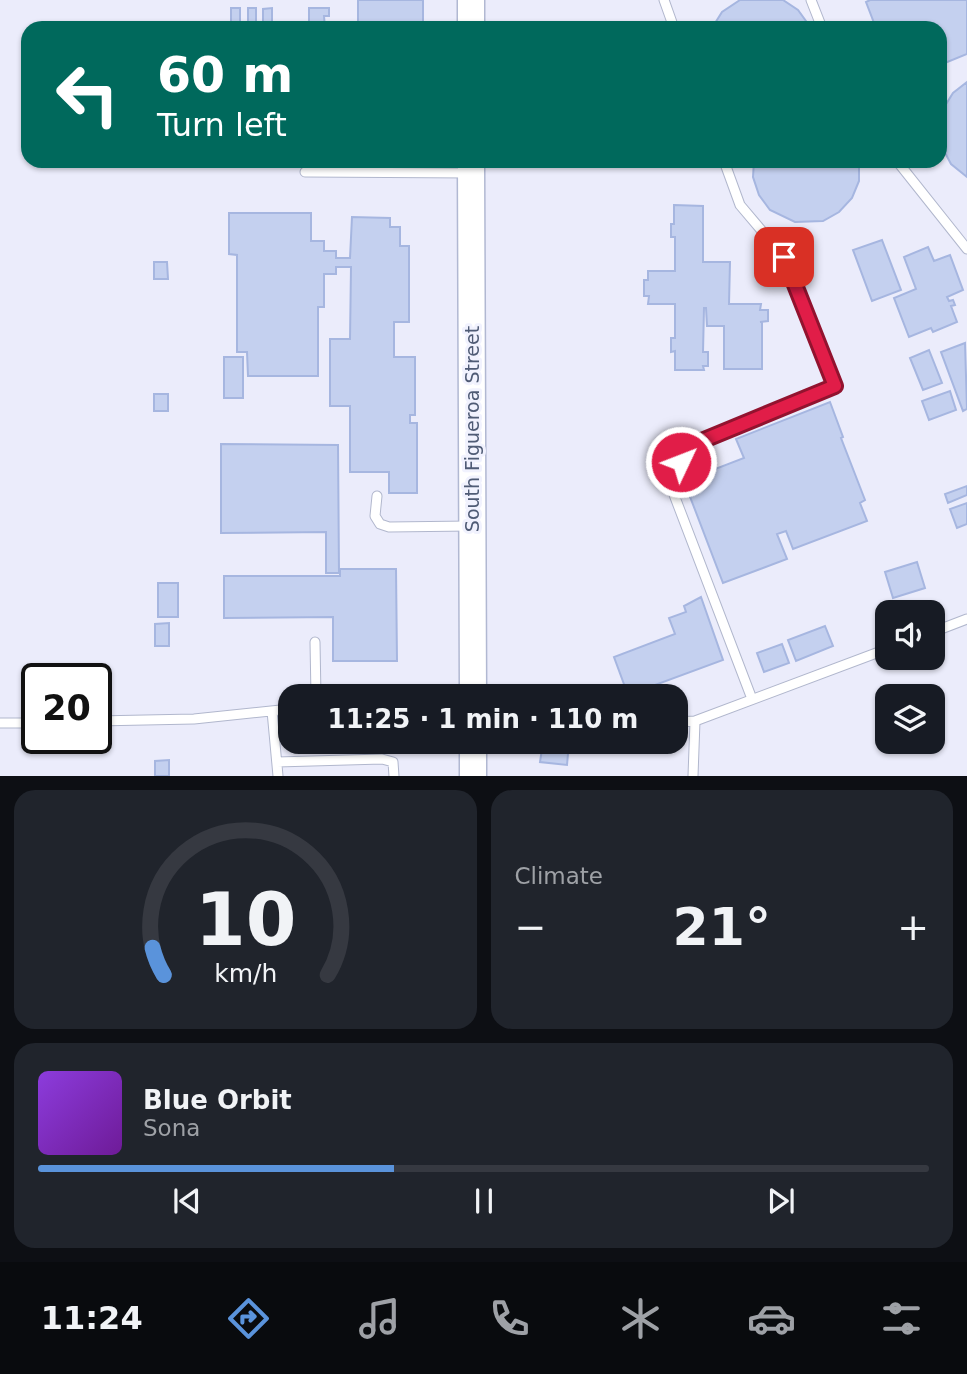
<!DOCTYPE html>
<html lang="en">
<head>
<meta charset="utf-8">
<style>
	:root { --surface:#171b24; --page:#20242c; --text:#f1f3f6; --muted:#9ea1a6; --line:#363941; --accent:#5a93db }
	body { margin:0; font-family:"DejaVu Sans",sans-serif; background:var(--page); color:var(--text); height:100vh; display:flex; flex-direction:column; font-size:26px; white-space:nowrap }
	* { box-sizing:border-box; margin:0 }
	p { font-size:23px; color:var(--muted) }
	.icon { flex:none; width:38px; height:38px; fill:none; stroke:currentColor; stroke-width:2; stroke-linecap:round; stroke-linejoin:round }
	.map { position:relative; height:776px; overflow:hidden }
	.details { display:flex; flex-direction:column; gap:14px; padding:14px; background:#0d0f14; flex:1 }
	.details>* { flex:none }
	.guide { position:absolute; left:21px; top:21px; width:926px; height:147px; border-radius:21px; box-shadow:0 2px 5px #0004; background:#00695c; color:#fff; overflow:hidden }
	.buttons { position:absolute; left:875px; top:600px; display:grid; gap:14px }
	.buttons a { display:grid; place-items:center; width:70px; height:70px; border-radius:14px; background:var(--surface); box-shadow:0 2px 5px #0004; font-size:35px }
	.speed { position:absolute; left:21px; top:663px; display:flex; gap:14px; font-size:35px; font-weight:700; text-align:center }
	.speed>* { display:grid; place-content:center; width:91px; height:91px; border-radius:50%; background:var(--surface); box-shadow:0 2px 5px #0004; line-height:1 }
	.speed .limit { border:4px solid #111; border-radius:10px; background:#fff; color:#111 }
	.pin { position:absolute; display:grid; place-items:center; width:60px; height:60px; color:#fff; margin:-30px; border-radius:14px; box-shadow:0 4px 10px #0006 }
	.me { position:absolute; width:77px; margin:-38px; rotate:47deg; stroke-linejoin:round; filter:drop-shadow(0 0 5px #0008) }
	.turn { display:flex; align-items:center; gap:24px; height:147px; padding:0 21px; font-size:32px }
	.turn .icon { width:91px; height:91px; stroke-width:2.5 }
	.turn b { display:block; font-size:49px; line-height:60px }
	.big { font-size:52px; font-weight:600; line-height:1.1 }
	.details .card { flex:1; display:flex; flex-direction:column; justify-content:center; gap:10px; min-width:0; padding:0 24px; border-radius:21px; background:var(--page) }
	.details .dial { align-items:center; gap:0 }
	.dial svg { height:182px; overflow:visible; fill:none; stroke:var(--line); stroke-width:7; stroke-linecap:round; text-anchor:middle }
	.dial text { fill:var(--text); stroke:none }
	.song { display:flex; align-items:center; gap:21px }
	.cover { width:84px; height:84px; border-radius:10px; background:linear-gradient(135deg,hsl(270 70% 55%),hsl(280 70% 35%)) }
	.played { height:7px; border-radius:4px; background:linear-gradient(90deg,var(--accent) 40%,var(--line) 40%) }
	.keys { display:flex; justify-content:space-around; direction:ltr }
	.heat { display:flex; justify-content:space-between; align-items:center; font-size:38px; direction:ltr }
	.details .tiles { flex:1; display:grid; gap:14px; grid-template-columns:1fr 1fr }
	.card:last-child { grid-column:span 2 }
	.trip { position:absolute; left:278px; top:684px; width:410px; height:70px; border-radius:21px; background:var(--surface); box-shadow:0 2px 5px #0004; font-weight:600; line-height:70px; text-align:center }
	.tab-bar { display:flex; height:112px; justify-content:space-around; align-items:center; background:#090b0e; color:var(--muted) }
	.tab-bar .icon { width:49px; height:49px }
	.tab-bar .active { color:var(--accent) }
	.tab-bar b { font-size:32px; color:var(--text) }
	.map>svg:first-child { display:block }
</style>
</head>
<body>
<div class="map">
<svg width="967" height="776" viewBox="0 0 967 776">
	<rect width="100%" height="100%" fill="#ebecfb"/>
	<path fill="#c4d0ef" stroke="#a6b6e0" stroke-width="2" d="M 358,0 L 423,0 L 423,28 L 358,28 Z
		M 740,0 L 783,0 L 798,10 L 811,28 L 712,28 L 722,12 Z
		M 870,0 L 967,0 L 967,54 L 940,65 L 940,28 L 876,28 L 866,2 Z
		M 231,8 L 240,8 L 240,28 L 231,28 Z
		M 248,8 L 256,8 L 256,28 L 248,28 Z
		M 272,8 L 272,28 L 263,28 L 263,9 Z
		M 309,8 L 329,8 L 329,16 L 324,16 L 325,28 L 309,28 Z
		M 967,82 L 967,177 L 951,164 L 942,147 L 940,137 L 943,109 L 953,93 Z
		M 754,161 L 859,161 L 859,181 L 852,198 L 839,212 L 823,221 L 795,222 L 770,210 L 759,195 L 753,177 Z
		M 674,205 L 703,206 L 703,262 L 730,262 L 729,304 L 761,304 L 760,310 L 768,310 L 768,321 L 760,322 L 762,322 L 762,369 L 724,369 L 724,326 L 707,326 L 706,308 L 704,308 L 703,352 L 708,352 L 708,366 L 703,366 L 704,370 L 675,370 L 675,351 L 671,352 L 671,338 L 675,338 L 675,304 L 648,304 L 649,296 L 644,296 L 644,280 L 648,280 L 648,271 L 675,271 L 675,237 L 671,237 L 671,224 L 674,224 Z
		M 229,213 L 311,213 L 311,241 L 324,241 L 324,251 L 336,251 L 336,258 L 350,258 L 352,217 L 390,218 L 390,227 L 400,227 L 400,246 L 409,246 L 409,322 L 394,322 L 394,357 L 415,357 L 415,415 L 410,415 L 410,423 L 417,423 L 417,493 L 389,493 L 389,472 L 350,472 L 350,406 L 330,406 L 330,339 L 350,339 L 351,267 L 336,267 L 336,274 L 324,274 L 324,307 L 318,307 L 318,376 L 248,376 L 247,352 L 237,352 L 237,255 L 229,254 Z
		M 882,240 L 901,290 L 872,301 L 853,250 Z
		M 928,247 L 934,261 L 950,255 L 963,290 L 947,297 L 949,301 L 953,300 L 955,305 L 951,306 L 957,322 L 933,332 L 931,328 L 909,337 L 894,298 L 916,289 L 904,257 Z
		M 154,262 L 167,262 L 168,279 L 154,279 Z
		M 965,343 L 967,409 L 963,411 L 941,352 Z
		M 929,350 L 942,383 L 923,390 L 910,358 Z
		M 224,357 L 243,357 L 243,398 L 224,398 Z
		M 950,391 L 956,410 L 929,420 L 922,401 Z
		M 154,394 L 168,394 L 168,411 L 154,411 Z
		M 830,402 L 843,437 L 841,438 L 865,500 L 860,503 L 867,521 L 793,549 L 786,531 L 777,534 L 787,559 L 723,583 L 684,481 L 744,458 L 736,439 Z
		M 221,444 L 338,445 L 339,573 L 326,573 L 326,532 L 221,533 Z
		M 967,486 L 967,495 L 948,503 L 945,494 Z
		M 967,503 L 967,524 L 957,528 L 950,509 Z
		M 917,562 L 925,588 L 893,598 L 885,572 Z
		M 340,569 L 396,569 L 397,661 L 333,661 L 333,617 L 224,618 L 224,576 L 340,576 Z
		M 158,583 L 178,583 L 178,617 L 158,617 Z
		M 701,597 L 723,660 L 628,695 L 614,657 L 675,634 L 669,618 L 686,612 L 684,606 Z
		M 169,623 L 169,646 L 155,646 L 155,624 Z
		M 825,626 L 833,646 L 796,661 L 788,640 Z
		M 782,644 L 789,663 L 764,672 L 757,653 Z
		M 543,742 L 569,742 L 567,765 L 540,762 Z
		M 169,760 L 169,776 L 155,776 L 155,761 Z"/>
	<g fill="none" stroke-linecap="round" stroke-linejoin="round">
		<g stroke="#b1b7cd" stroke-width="11">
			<path id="service" d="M 664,0 L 674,28
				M 811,0 L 822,28
				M 724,161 L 740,205 L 784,257 L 835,385 L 699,442 L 681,462 L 673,480 L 673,492 L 752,699
				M 897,161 L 967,249
				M 305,172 L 470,173
				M 377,496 L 375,516 L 380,524 L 389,527 L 470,526
				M 933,632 L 967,619
				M 315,642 L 316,696
				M 272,711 L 278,776
				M 96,721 L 194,719 L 290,709
				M 676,722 L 695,721 L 887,649
				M 0,723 L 37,723
				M 277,762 L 382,759 L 393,762 L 394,776
				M 693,776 L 695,721"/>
		</g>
		<g stroke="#b1b8d2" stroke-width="29">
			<path id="secondary" d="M 471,0 L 471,28
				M 471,161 L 473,696
				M 473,742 L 473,776"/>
		</g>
		<use href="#service" stroke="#fff" stroke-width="9"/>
		<use href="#secondary" stroke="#fff" stroke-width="26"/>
	</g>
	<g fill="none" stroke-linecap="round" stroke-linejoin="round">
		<g stroke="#92132f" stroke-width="18">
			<path id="route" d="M 681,462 L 699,442 L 835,386 L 784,257"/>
		</g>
		<use href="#route" stroke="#e11d48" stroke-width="12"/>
	</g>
	<g text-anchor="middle" stroke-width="6" stroke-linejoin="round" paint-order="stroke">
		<g font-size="19" fill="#4f5b75" stroke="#f1f2fe">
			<text transform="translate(472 429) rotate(-90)" y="7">South Figueroa Street</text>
		</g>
	</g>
</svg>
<div class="buttons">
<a><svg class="icon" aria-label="sound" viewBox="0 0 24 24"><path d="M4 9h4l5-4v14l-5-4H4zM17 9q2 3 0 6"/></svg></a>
<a><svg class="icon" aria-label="layers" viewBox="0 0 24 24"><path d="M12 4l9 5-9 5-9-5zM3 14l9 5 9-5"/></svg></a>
</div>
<div class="speed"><div class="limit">20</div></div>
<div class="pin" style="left:784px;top:257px;background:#d93025"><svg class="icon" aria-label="arrive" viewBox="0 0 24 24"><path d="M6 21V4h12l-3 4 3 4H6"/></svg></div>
<svg class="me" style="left:681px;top:462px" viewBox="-20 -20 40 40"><circle r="17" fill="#e11d48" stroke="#fff" stroke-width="3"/><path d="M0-11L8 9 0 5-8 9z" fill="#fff"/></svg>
<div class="trip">11:25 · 1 min · 110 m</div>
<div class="guide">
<div class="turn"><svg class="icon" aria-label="left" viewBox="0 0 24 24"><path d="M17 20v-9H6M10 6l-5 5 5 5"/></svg><div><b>60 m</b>Turn left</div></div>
</div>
</div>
<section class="details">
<div class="tiles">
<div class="card dial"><svg viewBox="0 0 100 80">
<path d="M14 69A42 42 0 1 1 86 69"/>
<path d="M14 69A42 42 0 0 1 9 57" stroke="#5a93db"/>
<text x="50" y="56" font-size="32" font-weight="700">10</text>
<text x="50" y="72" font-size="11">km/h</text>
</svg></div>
<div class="card"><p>Climate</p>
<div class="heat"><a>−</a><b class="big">21°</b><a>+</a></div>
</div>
<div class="card">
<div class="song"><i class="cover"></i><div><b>Blue Orbit</b><p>Sona</p></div></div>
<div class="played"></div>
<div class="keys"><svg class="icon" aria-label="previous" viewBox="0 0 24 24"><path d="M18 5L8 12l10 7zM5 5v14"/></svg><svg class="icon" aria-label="pause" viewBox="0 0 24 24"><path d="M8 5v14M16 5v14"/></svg><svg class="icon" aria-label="next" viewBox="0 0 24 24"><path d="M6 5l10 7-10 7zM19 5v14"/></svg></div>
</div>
</div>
</section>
<nav class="tab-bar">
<b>11:24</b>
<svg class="icon active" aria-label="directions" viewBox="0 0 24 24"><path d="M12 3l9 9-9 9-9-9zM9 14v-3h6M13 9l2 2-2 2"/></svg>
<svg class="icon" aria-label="music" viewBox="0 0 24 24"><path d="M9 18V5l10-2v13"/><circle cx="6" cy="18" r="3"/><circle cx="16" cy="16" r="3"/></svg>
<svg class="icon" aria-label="phone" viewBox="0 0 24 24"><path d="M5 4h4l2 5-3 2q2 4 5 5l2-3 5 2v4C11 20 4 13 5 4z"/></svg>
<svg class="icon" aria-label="climate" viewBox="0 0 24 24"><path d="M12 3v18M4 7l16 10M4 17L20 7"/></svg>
<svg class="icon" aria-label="car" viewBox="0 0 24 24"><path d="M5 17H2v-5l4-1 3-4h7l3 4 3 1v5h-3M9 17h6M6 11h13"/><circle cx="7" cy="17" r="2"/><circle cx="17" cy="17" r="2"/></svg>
<svg class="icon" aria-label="filters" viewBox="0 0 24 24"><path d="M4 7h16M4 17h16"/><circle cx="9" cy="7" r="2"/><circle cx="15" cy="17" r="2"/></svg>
</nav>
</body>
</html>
